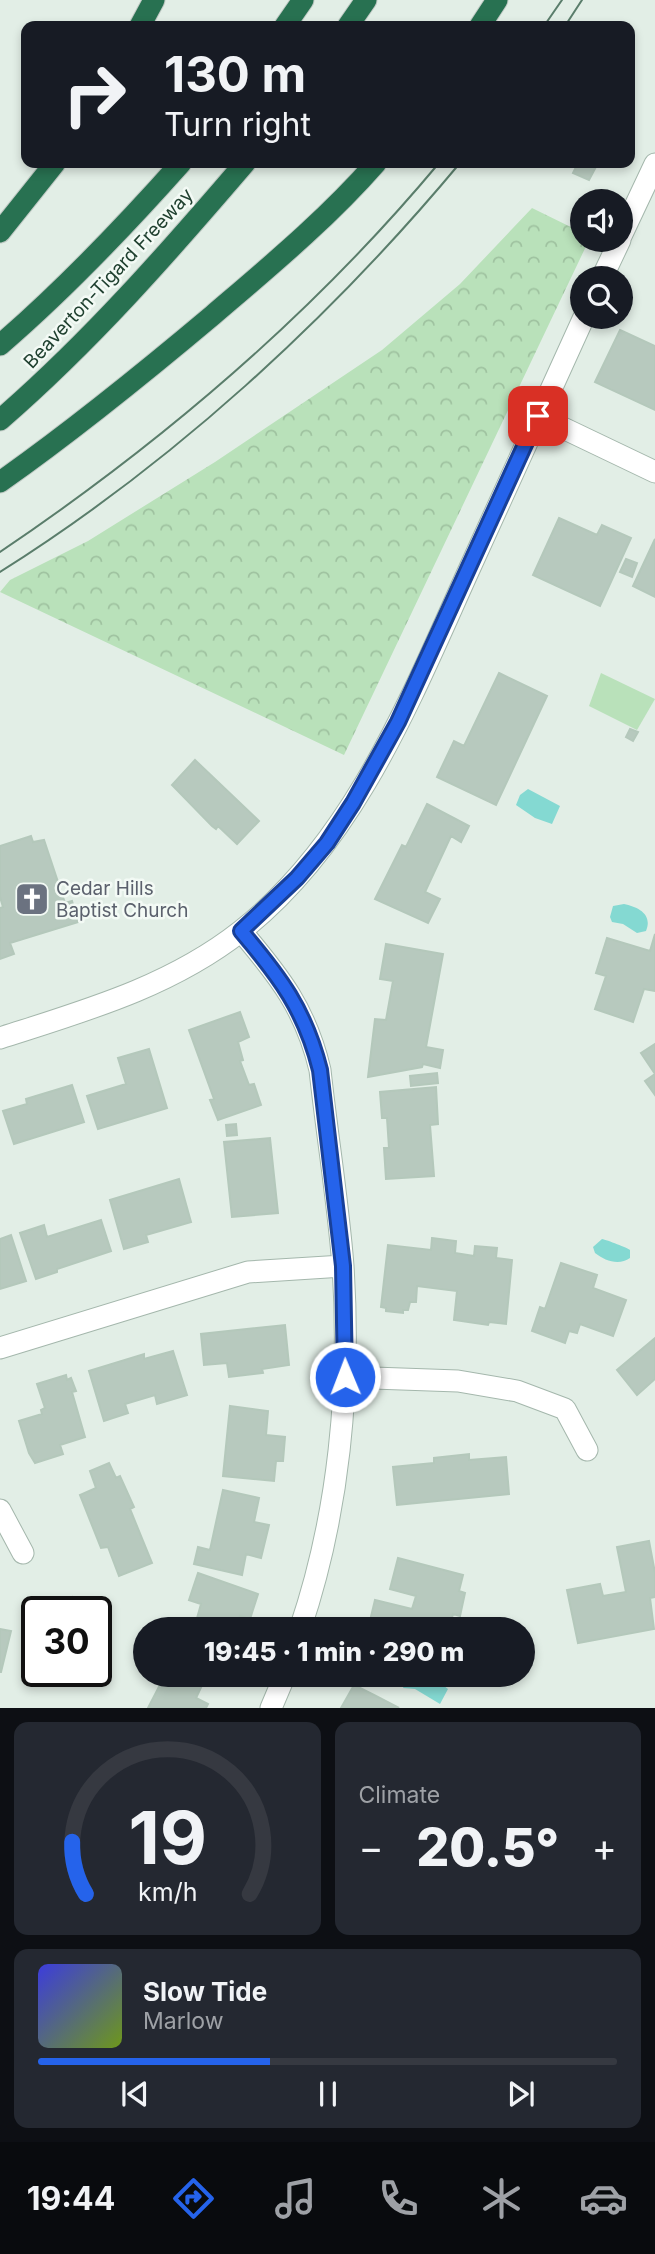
<!DOCTYPE html>
<html lang="en">
<head>
<meta charset="utf-8">
<style>
	:root { --surface:#171b24; --page:#242831; --text:#f1f3f6; --muted:#9ea1a6; --line:#363941; --accent:#2563eb }
	body { margin:0; font-family:Inter,sans-serif; background:var(--page); color:var(--text); height:100vh; display:flex; flex-direction:column; font-size:26px; white-space:nowrap }
	* { box-sizing:border-box; margin:0 }
	p { font-size:23px; color:var(--muted) }
	.icon { flex:none; width:38px; height:38px; fill:none; stroke:currentColor; stroke-width:2; stroke-linecap:round; stroke-linejoin:round }
	.map { position:relative; height:1708px; overflow:hidden }
	.panel { display:flex; flex-direction:column; gap:14px; padding:14px; background:#0d0f14; flex:1 }
	.panel>* { flex:none }
	.banner { position:absolute; left:21px; top:21px; width:614px; height:147px; border-radius:14px; box-shadow:0 4px 10px #0003; background:#171b24; color:var(--text); overflow:hidden }
	.tools { position:absolute; left:570px; top:189px; display:grid; gap:14px }
	.tools a { display:grid; place-items:center; width:63px; height:63px; border-radius:50%; background:var(--surface); box-shadow:0 4px 10px #0003; font-size:35px }
	.speed { position:absolute; left:21px; top:1596px; display:flex; gap:14px; font-size:35px; font-weight:700; text-align:center }
	.speed>* { display:grid; place-content:center; width:91px; height:91px; border-radius:50%; background:var(--surface); box-shadow:0 4px 10px #0003; line-height:1 }
	.speed .limit { border:4px solid #111; border-radius:10px; background:#fff; color:#111 }
	.pin { position:absolute; display:grid; place-items:center; width:60px; height:60px; color:#fff; margin:-30px; border-radius:14px; box-shadow:0 4px 10px #0006 }
	.me { position:absolute; width:77px; margin:-38px; rotate:359deg; stroke-linejoin:round; filter:drop-shadow(0 0 5px #0008) }
	.turn { display:flex; align-items:center; gap:24px; height:147px; padding:0 28px; font-size:32px }
	.turn .icon { width:91px; height:91px; stroke-width:2.5 }
	.turn b { display:block; font-size:49px; line-height:60px }
	.big { font-size:52px; font-weight:800; line-height:1.1 }
	.panel .widget { flex:1; display:flex; flex-direction:column; justify-content:center; gap:10px; min-width:0; padding:0 24px; border-radius:14px; background:var(--page) }
	.panel .dial { align-items:center; gap:0 }
	.dial svg { height:182px; overflow:visible; fill:none; stroke:var(--line); stroke-width:7; stroke-linecap:round; text-anchor:middle }
	.dial text { fill:var(--text); stroke:none }
	.song { display:flex; align-items:center; gap:21px }
	.cover { width:84px; height:84px; border-radius:10px; background:linear-gradient(135deg,hsl(240 70% 55%),hsl(80 70% 35%)) }
	.played { height:7px; border-radius:4px; background:linear-gradient(90deg,var(--accent) 40%,var(--line) 40%) }
	.keys { display:flex; justify-content:space-around; direction:ltr }
	.heat { display:flex; justify-content:space-between; align-items:center; font-size:38px; direction:ltr }
	.panel .tiles { flex:1; display:grid; gap:14px; grid-template-columns:1fr 1fr }
	.widget:last-child { grid-column:span 2 }
	.trip { position:absolute; left:133px; top:1617px; width:402px; height:70px; border-radius:35px; background:var(--surface); box-shadow:0 4px 10px #0003; font-weight:800; line-height:70px; text-align:center }
	.menu { display:flex; height:112px; justify-content:space-around; align-items:center; background:#090b0e; color:var(--muted) }
	.menu .icon { width:49px; height:49px }
	.menu .selected { color:var(--accent) }
	.menu b { font-size:32px; color:var(--text) }
	.map>svg:first-child { display:block }
</style>
</head>
<body>
<div class="map">
<svg width="655" height="1708" viewBox="0 0 655 1708">
	<defs>
		<pattern id="forest-crowns" width="20" height="18" patternUnits="userSpaceOnUse" patternTransform="scale(1.75)"><rect width="20" height="18" fill="#b9e1ba"/><path d="M2 6a3 3 0 1 1 6 0M12 15a3 3 0 1 1 6 0" fill="none" stroke="#9fc2a0"/></pattern>
	</defs>
	<rect width="100%" height="100%" fill="#e2eee6"/>
	<path fill="url(#forest-crowns)" d="M 532,208 L 583,233 L 583,240 L 589,240 L 344,755 L 0,592 L 10,580 L 88,541 L 215,462 L 382,350 L 460,284 Z"/>
	<path fill="#b9e1ba" d="M 601,673 L 655,699 L 637,730 L 589,706 Z"/>
	<path fill="#84d9d2" d="M 528,789 L 560,806 L 552,824 L 535,818 L 516,805 L 520,795 Z
		M 624,904 C 638,907 653,914 646,931 L 637,933 L 623,924 L 612,922 L 610,917 L 613,906 Z
		M 602,1239 C 607,1240 628,1248 630,1250 L 630,1258 C 619,1266 605,1261 595,1253 L 593,1247 Z
		M 409,1675 L 430,1675 L 448,1689 L 440,1704 L 415,1689 L 403,1688 Z"/>
	<path fill="#b7c9be" stroke="#b4c8bb" stroke-width="2" d="M 578,163 L 598,163 L 589,180 L 573,173 Z
		M 620,330 L 655,346 L 655,410 L 595,382 Z
		M 559,518 L 597,535 L 602,525 L 631,538 L 600,606 L 533,575 Z
		M 655,539 L 655,597 L 633,586 Z
		M 626,559 L 637,563 L 632,577 L 620,572 Z
		M 499,673 L 547,696 L 496,805 L 437,777 L 454,741 L 464,746 Z
		M 630,729 L 638,732 L 633,741 L 626,737 Z
		M 195,760 L 259,821 L 237,844 L 218,826 L 216,829 L 212,826 L 172,785 Z
		M 427,804 L 469,826 L 461,842 L 451,836 L 425,892 L 440,899 L 428,923 L 375,899 L 402,845 L 406,847 Z
		M 31,836 L 33,842 L 44,840 L 65,903 L 72,901 L 78,922 L 10,943 L 14,954 L 0,959 L 0,908 L 3,907 L 0,897 L 0,846 Z
		M 655,934 L 655,991 L 644,989 L 633,1022 L 595,1009 L 606,976 L 596,973 L 607,938 L 650,951 Z
		M 386,944 L 443,954 L 426,1047 L 443,1050 L 440,1068 L 423,1064 L 422,1067 L 368,1077 L 375,1019 L 386,1020 L 393,981 L 380,979 Z
		M 240,1012 L 249,1037 L 238,1042 L 243,1060 L 240,1061 L 249,1085 L 254,1084 L 261,1105 L 218,1120 L 210,1100 L 214,1099 L 189,1030 Z
		M 655,1044 L 655,1095 L 645,1081 L 655,1074 L 641,1053 Z
		M 149,1049 L 167,1108 L 98,1129 L 87,1096 L 126,1084 L 118,1058 Z
		M 437,1073 L 438,1083 L 411,1086 L 410,1076 Z
		M 72,1085 L 84,1122 L 14,1144 L 3,1111 L 27,1104 L 26,1099 Z
		M 436,1087 L 438,1124 L 430,1125 L 434,1176 L 386,1179 L 384,1148 L 389,1148 L 387,1118 L 382,1118 L 380,1092 Z
		M 236,1124 L 237,1135 L 227,1136 L 226,1125 Z
		M 270,1138 L 278,1213 L 232,1217 L 224,1142 Z
		M 179,1179 L 191,1222 L 146,1235 L 148,1242 L 124,1249 L 110,1200 Z
		M 101,1220 L 111,1251 L 57,1269 L 57,1272 L 36,1279 L 20,1233 L 44,1225 L 47,1237 Z
		M 11,1235 L 26,1281 L 0,1289 L 0,1239 Z
		M 432,1238 L 456,1241 L 455,1253 L 474,1256 L 475,1246 L 497,1248 L 496,1258 L 512,1260 L 506,1324 L 489,1322 L 488,1325 L 454,1320 L 457,1291 L 417,1286 L 416,1302 L 410,1302 L 408,1310 L 403,1310 L 403,1313 L 386,1311 L 386,1308 L 381,1307 L 388,1245 L 431,1250 Z
		M 561,1263 L 597,1275 L 593,1288 L 626,1300 L 613,1336 L 580,1324 L 577,1333 L 569,1331 L 565,1343 L 532,1331 L 540,1307 L 545,1309 Z
		M 285,1325 L 289,1365 L 262,1369 L 263,1373 L 229,1377 L 227,1363 L 204,1365 L 201,1334 Z
		M 655,1338 L 655,1379 L 637,1395 L 617,1370 Z
		M 173,1351 L 187,1395 L 157,1404 L 155,1395 L 125,1404 L 128,1413 L 104,1421 L 89,1371 L 144,1354 L 144,1359 Z
		M 66,1375 L 67,1380 L 71,1378 L 76,1391 L 72,1392 L 85,1437 L 60,1445 L 63,1454 L 35,1463 L 29,1453 L 19,1421 L 42,1414 L 41,1410 L 45,1408 L 37,1384 Z
		M 230,1406 L 268,1411 L 266,1435 L 285,1437 L 283,1461 L 276,1461 L 274,1481 L 223,1476 Z
		M 469,1454 L 469,1460 L 506,1457 L 509,1494 L 397,1505 L 393,1467 L 434,1463 L 434,1458 Z
		M 109,1463 L 116,1478 L 120,1476 L 134,1507 L 130,1509 L 152,1563 L 119,1576 L 108,1547 L 101,1548 L 80,1495 L 96,1488 L 90,1471 Z
		M 223,1490 L 259,1498 L 254,1522 L 269,1525 L 261,1558 L 246,1554 L 242,1575 L 194,1564 L 198,1547 L 210,1550 Z
		M 649,1541 L 655,1573 L 655,1597 L 650,1598 L 654,1629 L 578,1643 L 567,1590 L 600,1584 L 603,1596 L 626,1592 L 617,1547 Z
		M 398,1558 L 463,1575 L 459,1591 L 465,1593 L 460,1616 L 453,1614 L 449,1629 L 368,1629 L 375,1600 L 412,1609 L 416,1596 L 390,1589 Z
		M 198,1573 L 258,1594 L 250,1619 L 240,1616 L 235,1629 L 194,1629 L 201,1604 L 189,1600 Z
		M 73,1597 L 107,1607 L 96,1642 L 96,1612 L 68,1612 Z
		M 36,1619 L 37,1619 L 37,1656 L 26,1652 Z
		M 0,1629 L 11,1631 L 1,1672 L 0,1672 Z
		M 38,1671 L 70,1671 L 66,1683 L 37,1674 Z
		M 165,1675 L 196,1675 L 202,1678 L 204,1681 L 196,1698 L 208,1704 L 206,1708 L 148,1708 Z
		M 354,1685 L 374,1695 L 399,1708 L 341,1708 Z"/>
	<g fill="none" stroke-linecap="round" stroke-linejoin="round">
		<g stroke="#a4b7ac" stroke-width="23">
			<path id="street" d="M 621,236 L 655,164
				M 602,278 L 620,240
				M 538,416 L 655,472
				M 241,931 C 280,977 306,1010 320,1070 C 327,1135 338,1201 343,1266 C 351,1388 339,1514 300,1629
				M 0,1038 C 84,1011 170,987 241,931 C 354,842 410,700 468,572 C 506,487 545,402 584,317
				M 0,1348 L 248,1272 L 343,1266
				M 345,1377 L 458,1381 L 517,1391 L 565,1409 L 587,1450
				M 0,1510 L 23,1553
				M 271,1708 L 285,1675"/>
		</g>
		<g stroke="#c1cac5" stroke-width="23">
			<path id="highway" d="M 140,26 L 154,0
				M 285,26 L 303,0
				M 348,26 L 366,0
				M 480,26 L 497,0
				M 0,232 L 55,163
				M 0,345 C 65,289 124,227 181,163
				M 0,420 C 90,342 168,253 245,163
				M 0,482 C 74,430 144,373 213,315 C 269,267 327,219 376,163"/>
		</g>
		<use href="#street" stroke="#fff" stroke-width="21"/>
		<use href="#highway" stroke="#287151" stroke-width="21"/>
		<path stroke="#5a7d6b" stroke-width="2" d="M 544,26 L 562,0
			M 565,26 L 582,0
			M 0,552 C 163,442 313,314 439,163
			M 0,572 C 173,463 330,319 460,163"/>
	</g>
	<g fill="none" stroke-linecap="round" stroke-linejoin="round">
		<g stroke="#184099" stroke-width="18">
			<path id="route" d="M 345,1377 L 343,1266 L 320,1070 C 305,1010 280,977 241,931 L 297,878 L 327,843 L 353,803 L 398,722 L 538,416"/>
		</g>
		<use href="#route" stroke="#2563eb" stroke-width="12"/>
	</g>
	<defs>
		<g id="church-square" transform="scale(1.75)"><rect x="-9" y="-9" width="18" height="18" rx="4" fill="#6b7280" stroke="#f3faf5"/><path d="M-1.2-6h2.4v3.5h3.3v2.4h-3.3V6h-2.4V-.1h-3.3v-2.4h3.3Z" fill="#fff"/></g>
	</defs>
	<g fill-rule="evenodd">
		<use href="#church-square" x="32" y="899"/>
	</g>
	<g text-anchor="middle" stroke-width="5" stroke-linejoin="round" paint-order="stroke">
		<g font-size="19" fill="#204130" stroke="#f3faf5">
			<text transform="translate(108 278) rotate(-47)" y="7">Beaverton-Tigard Freeway</text>
		</g>
		<g font-size="19" fill="#5b616d" stroke="#f3faf5" text-anchor="start">
			<text x="56" y="895">Cedar Hills<tspan x="56" dy="22">Baptist Church</tspan></text>
		</g>
	</g>
</svg>
<div class="tools">
<a><svg class="icon" aria-label="sound" viewBox="0 0 24 24"><path d="M4 9h4l5-4v14l-5-4H4zM17 9q2 3 0 6"/></svg></a>
<a><svg class="icon" aria-label="search" viewBox="0 0 24 24"><circle cx="10" cy="10" r="6"/><path d="M15 15l6 6"/></svg></a>
</div>
<div class="speed"><div class="limit">30</div></div>
<div class="pin" style="left:538px;top:416px;background:#d93025"><svg class="icon" aria-label="arrive" viewBox="0 0 24 24"><path d="M6 21V4h12l-3 4 3 4H6"/></svg></div>
<svg class="me" style="left:345px;top:1377px" viewBox="-20 -20 40 40"><circle r="17" fill="#2563eb" stroke="#fff" stroke-width="3"/><path d="M0-11L8 9 0 5-8 9z" fill="#fff"/></svg>
<div class="trip">19:45 · 1 min · 290 m</div>
<div class="banner">
<div class="turn"><svg class="icon" aria-label="right" viewBox="0 0 24 24"><path d="M7 20v-9h11M14 6l5 5-5 5"/></svg><div><b>130 m</b>Turn right</div></div>
</div>
</div>
<section class="panel">
<div class="tiles">
<div class="widget dial"><svg viewBox="0 0 100 80">
<path d="M14 69A42 42 0 1 1 86 69"/>
<path d="M14 69A42 42 0 0 1 8 46" stroke="#2563eb"/>
<text x="50" y="56" font-size="32" font-weight="700">19</text>
<text x="50" y="72" font-size="11">km/h</text>
</svg></div>
<div class="widget"><p>Climate</p>
<div class="heat"><a>−</a><b class="big">20.5°</b><a>+</a></div>
</div>
<div class="widget">
<div class="song"><i class="cover"></i><div><b>Slow Tide</b><p>Marlow</p></div></div>
<div class="played"></div>
<div class="keys"><svg class="icon" aria-label="previous" viewBox="0 0 24 24"><path d="M18 5L8 12l10 7zM5 5v14"/></svg><svg class="icon" aria-label="pause" viewBox="0 0 24 24"><path d="M8 5v14M16 5v14"/></svg><svg class="icon" aria-label="next" viewBox="0 0 24 24"><path d="M6 5l10 7-10 7zM19 5v14"/></svg></div>
</div>
</div>
</section>
<nav class="menu">
<b>19:44</b>
<svg class="icon selected" aria-label="directions" viewBox="0 0 24 24"><path d="M12 3l9 9-9 9-9-9zM9 14v-3h6M13 9l2 2-2 2"/></svg>
<svg class="icon" aria-label="music" viewBox="0 0 24 24"><path d="M9 18V5l10-2v13"/><circle cx="6" cy="18" r="3"/><circle cx="16" cy="16" r="3"/></svg>
<svg class="icon" aria-label="phone" viewBox="0 0 24 24"><path d="M5 4h4l2 5-3 2q2 4 5 5l2-3 5 2v4C11 20 4 13 5 4z"/></svg>
<svg class="icon" aria-label="climate" viewBox="0 0 24 24"><path d="M12 3v18M4 7l16 10M4 17L20 7"/></svg>
<svg class="icon" aria-label="car" viewBox="0 0 24 24"><path d="M5 17H2v-5l4-1 3-4h7l3 4 3 1v5h-3M9 17h6M6 11h13"/><circle cx="7" cy="17" r="2"/><circle cx="17" cy="17" r="2"/></svg>
</nav>
</body>
</html>
